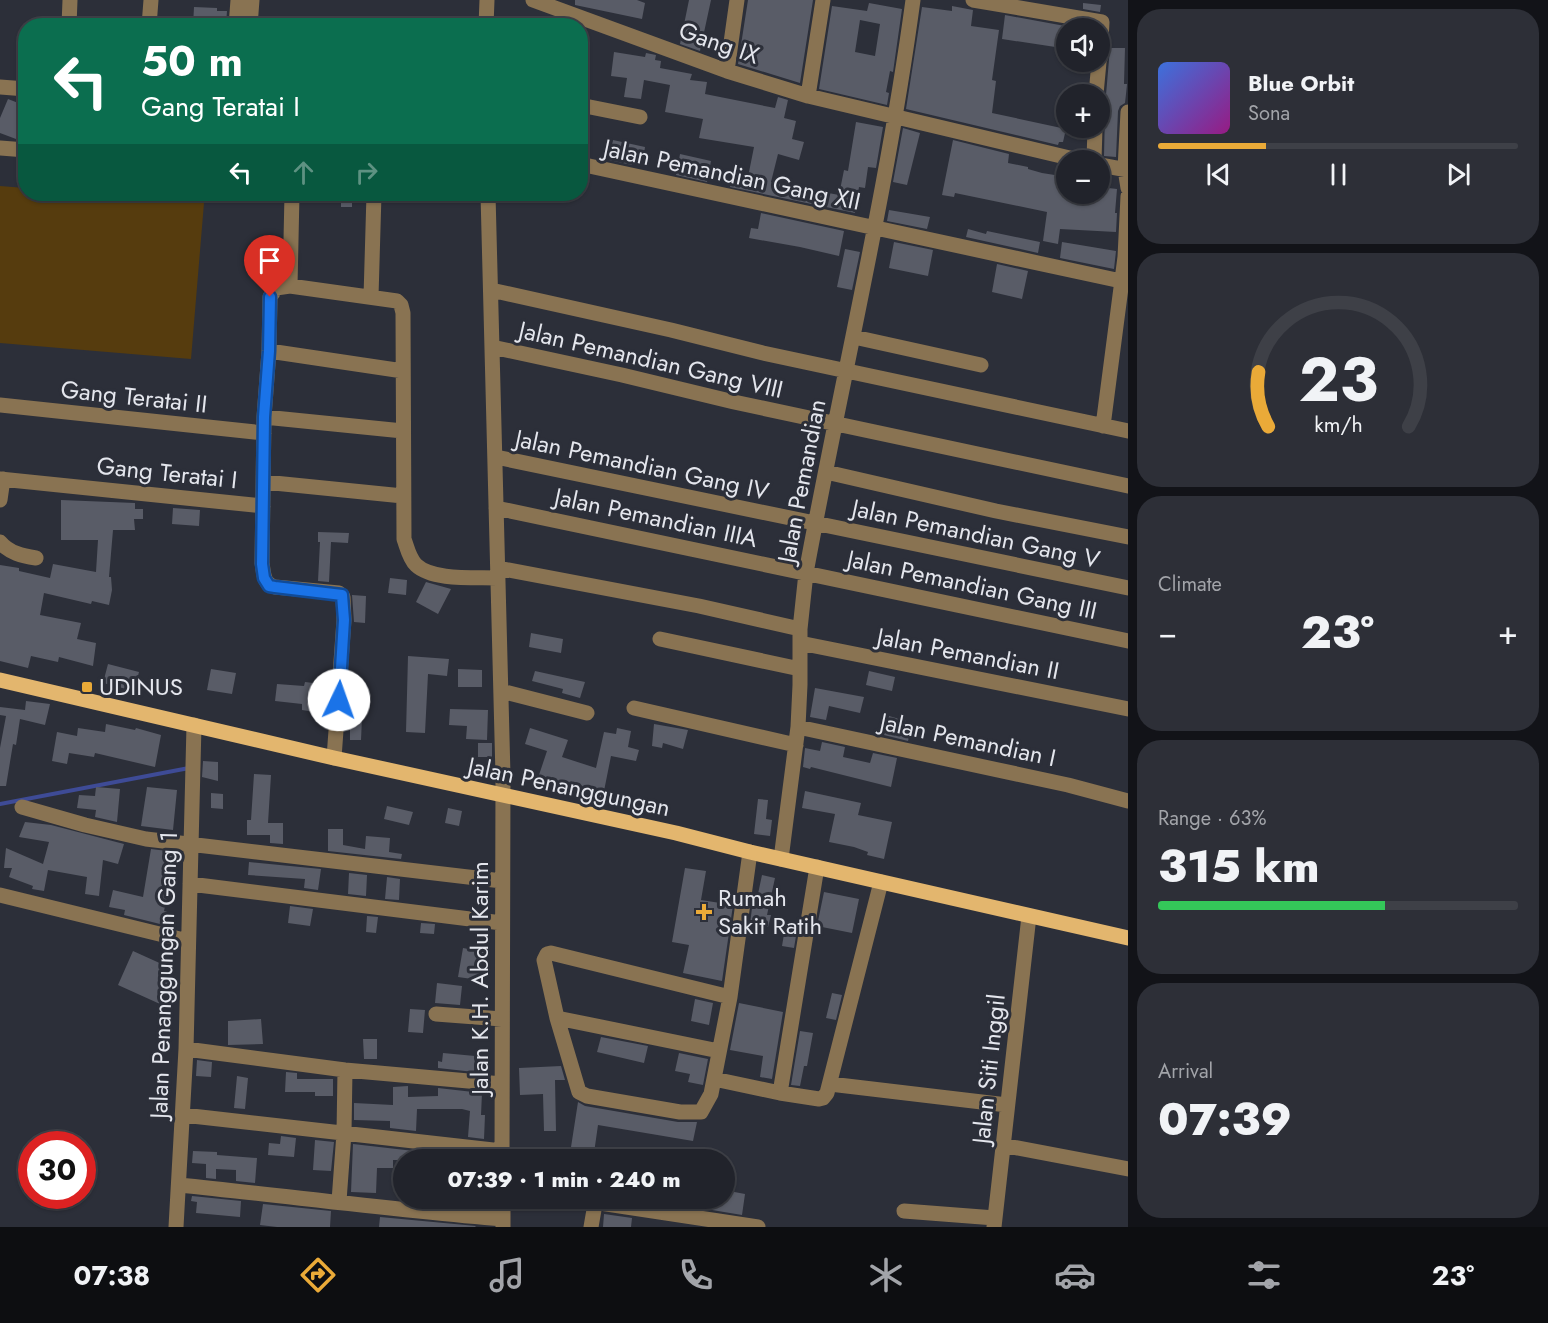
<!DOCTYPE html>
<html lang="en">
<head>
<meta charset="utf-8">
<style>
	:root { --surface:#21232b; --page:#2d2f37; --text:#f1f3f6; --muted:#a2a4a9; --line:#3e4047; --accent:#eaaa38 }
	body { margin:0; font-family:Jost,sans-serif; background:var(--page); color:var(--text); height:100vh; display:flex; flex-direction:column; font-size:22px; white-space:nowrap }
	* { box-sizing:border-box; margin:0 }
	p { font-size:20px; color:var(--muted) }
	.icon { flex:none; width:33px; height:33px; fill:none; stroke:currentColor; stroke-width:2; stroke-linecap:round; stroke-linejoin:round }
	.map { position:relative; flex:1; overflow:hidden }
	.details { display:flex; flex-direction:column; gap:9px; padding:9px; background:#121318; width:420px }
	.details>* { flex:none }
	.banner { position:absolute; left:18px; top:18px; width:570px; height:183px; border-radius:24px; box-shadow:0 2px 4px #0004,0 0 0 2px var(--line); background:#0b6e4f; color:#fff; overflow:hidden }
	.buttons { position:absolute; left:1056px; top:18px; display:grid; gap:12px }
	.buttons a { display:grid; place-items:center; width:54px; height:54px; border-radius:50%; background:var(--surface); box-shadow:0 2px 4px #0004,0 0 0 2px var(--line); font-size:30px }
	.speed { position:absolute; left:18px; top:1131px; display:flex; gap:12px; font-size:30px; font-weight:700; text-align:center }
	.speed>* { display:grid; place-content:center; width:78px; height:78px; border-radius:50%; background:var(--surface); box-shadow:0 2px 4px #0004,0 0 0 2px var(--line); line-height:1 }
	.speed .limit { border:9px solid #d22; background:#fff; color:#111 }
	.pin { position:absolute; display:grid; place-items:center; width:51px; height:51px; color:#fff; margin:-62px -26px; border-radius:50% 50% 50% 0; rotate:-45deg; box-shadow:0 0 6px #0007 }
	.pin .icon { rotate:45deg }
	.me { position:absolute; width:66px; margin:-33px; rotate:3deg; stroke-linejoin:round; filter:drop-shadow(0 0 4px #0008) }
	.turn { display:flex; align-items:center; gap:21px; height:126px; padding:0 24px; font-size:27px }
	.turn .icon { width:78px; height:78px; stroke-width:2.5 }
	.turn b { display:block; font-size:42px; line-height:51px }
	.lanes { display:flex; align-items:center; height:57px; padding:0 24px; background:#0003; justify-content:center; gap:30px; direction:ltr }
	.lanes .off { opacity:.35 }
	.big { font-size:45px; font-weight:800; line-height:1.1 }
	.details .card { flex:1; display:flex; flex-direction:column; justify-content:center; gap:9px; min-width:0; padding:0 21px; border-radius:24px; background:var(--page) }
	.details .dial { align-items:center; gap:0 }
	.dial svg { height:156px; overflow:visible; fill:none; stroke:var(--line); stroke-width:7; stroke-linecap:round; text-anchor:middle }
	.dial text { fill:var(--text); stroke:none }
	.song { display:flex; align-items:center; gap:18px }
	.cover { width:72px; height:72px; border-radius:9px; background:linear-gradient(135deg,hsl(220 70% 55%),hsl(310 70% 35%)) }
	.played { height:6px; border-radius:3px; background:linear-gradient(90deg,var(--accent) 30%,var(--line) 30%) }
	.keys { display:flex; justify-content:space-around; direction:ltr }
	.heat { display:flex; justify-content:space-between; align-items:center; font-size:33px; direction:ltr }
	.charge { height:9px; border-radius:4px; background:linear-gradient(90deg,#34c759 63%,var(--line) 0) }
	.trip { position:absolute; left:393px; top:1149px; width:342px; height:60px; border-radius:30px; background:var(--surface); box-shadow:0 2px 4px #0004,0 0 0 2px var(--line); font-weight:800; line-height:60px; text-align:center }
	.dock { display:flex; height:96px; justify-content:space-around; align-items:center; background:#0d0e11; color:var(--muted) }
	.dock .icon { width:42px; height:42px }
	.dock .on { color:var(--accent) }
	.dock b { font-size:27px; color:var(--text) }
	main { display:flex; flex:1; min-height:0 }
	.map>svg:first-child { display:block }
</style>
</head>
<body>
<main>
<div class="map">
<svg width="1128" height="1227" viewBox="0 0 1128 1227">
	<rect width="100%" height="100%" fill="#2c2f39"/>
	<path fill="#563c0e" d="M 0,186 L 25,188 L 26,194 L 90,194 L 204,203 L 191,359 L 0,343 Z"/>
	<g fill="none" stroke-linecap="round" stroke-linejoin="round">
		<path stroke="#3e4b96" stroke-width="4" d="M 0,804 L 189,768"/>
	</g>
	<path fill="#595c67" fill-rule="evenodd" d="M 575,0 L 637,0 L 645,3 L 642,19 L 575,5 Z
		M 689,0 L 711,0 L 700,51 L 680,44 Z
		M 748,0 L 813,0 L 800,83 L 738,64 Z
		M 869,3 L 902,9 L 893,72 L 890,71 L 886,92 L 889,93 L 887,105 L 819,89 L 832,6 L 867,11 ZM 860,20 L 880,24 L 875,56 L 855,52 Z
		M 1083,3 L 1101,5 L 1100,12 L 1083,9 Z
		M 952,6 L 973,10 L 971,26 L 999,30 L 992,80 L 996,81 L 992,113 L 1066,129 L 1063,142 L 1059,142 L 1058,145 L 906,109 L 922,7 L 952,11 Z
		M 194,7 L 217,8 L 217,11 L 227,11 L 226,24 L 193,26 Z
		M 1005,15 L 1065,26 L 1062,48 L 1002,39 Z
		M 1110,48 L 1125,48 L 1124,84 L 1127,84 L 1126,94 L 1125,103 L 1120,106 L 1118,111 L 1116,157 L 1104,156 L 1105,112 L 1100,111 L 1100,103 L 1106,95 Z
		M 614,52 L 645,57 L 646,53 L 656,55 L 655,60 L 661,61 L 660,68 L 692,74 L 690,80 L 707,82 L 705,94 L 775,108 L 778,97 L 788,100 L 784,118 L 796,121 L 792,139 L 804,142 L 799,160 L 778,154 L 771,182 L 839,195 L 844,170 L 848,171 L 856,122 L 883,127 L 876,168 L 868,167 L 865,188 L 859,187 L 855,213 L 730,187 L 733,174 L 748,177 L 754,147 L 699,138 L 703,119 L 665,112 L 670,85 L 644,80 L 641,99 L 624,97 L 627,78 L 611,76 Z
		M 8,99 L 26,106 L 26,140 L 16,139 L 0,133 L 0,118 Z
		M 903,128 L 920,133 L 907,185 L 893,182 Z
		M 613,140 L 645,147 L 643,161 L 633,159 L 632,165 L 609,160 Z
		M 953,140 L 1009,154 L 1008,163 L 1028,167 L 1028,169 L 1042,173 L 1061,176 L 1060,182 L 1066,183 L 1066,194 L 1100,194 L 1100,187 L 1117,189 L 1115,213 L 1117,213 L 1116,232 L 1060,229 L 1058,244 L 1043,241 L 1047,212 L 955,193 L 954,197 L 942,195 Z
		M 680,154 L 711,161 L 707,182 L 676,175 Z
		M 341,194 L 352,194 L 352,207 L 341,207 Z
		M 889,210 L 930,217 L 927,229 L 887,221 Z
		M 761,213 L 844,231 L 839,256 L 800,247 L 749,238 L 751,228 L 758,229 Z
		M 968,229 L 986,234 L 987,231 L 1040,242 L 1038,253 L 966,237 Z
		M 894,242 L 933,250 L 928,276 L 889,268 Z
		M 1062,242 L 1116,251 L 1114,269 L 1060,258 Z
		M 845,249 L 860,252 L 852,290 L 837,287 Z
		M 997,264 L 1028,271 L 1022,299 L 992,292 Z
		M 61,500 L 135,503 L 135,509 L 143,509 L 143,519 L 134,519 L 135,530 L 113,530 L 109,577 L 111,577 L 112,590 L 109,605 L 92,601 L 91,604 L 44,593 L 40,615 L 81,623 L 77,639 L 96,643 L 93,666 L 59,657 L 58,662 L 31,656 L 28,668 L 0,661 L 0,565 L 19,568 L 19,571 L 50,578 L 53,564 L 96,572 L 98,540 L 61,540 Z
		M 173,508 L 200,510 L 199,526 L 172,524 Z
		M 318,532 L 349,533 L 348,543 L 331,542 L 329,582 L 318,581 L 320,542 L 318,542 Z
		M 390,578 L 407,580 L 406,595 L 388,593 Z
		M 426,582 L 451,589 L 438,614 L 416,602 Z
		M 352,595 L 366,596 L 365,623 L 354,622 Z
		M 531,633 L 563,639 L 561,653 L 529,647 Z
		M 408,656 L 449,659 L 447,676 L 428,674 L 425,733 L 406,732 Z
		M 108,664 L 139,672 L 134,691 L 103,683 Z
		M 211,669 L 236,673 L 232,694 L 207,690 Z
		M 458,669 L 482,670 L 482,687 L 458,687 Z
		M 535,671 L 585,682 L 580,698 L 562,693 L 563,689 L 532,681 Z
		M 869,671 L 895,677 L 892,691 L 866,685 Z
		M 305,682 L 330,685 L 327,715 L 321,715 L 321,713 L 302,710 L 302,704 L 275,701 L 277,684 L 304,686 Z
		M 815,688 L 864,697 L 860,713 L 829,706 L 826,720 L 810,717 Z
		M 348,696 L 356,697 L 355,717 L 347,717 Z
		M 26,701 L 50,704 L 45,725 L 20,719 L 16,745 L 13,744 L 6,786 L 0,786 L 0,748 L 6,716 L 0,715 L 0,707 L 25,710 Z
		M 450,709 L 488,710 L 487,740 L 466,739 L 467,726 L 449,725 Z
		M 889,716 L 913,723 L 908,741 L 884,735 Z
		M 350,718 L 362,718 L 361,740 L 350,740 Z
		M 106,724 L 135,730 L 136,728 L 161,735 L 155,767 L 95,753 L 94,757 L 69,753 L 67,764 L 52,761 L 57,732 L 77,736 L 78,728 L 105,732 Z
		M 654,724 L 688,730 L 683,749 L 663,743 L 662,748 L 652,746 Z
		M 530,728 L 568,740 L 562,757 L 596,768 L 604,732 L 616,734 L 617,728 L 631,731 L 628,747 L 639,750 L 636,761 L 611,756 L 604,791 L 624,795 L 621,808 L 590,801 L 592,791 L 571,785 L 568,794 L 556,790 L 558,781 L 539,775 L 547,751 L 525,744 Z
		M 822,742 L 845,747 L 843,757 L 870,763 L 873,753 L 897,758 L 891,787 L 811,767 L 810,769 L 803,767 L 805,748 L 820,751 Z
		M 478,743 L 492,743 L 492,757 L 478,757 Z
		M 203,761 L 218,762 L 218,781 L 202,777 Z
		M 254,774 L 271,775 L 268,823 L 283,823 L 283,844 L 270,843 L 270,835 L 247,835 L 247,820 L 251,820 Z
		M 96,787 L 120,789 L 117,822 L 95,817 L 96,810 L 77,808 L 79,795 L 95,796 Z
		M 147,787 L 177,790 L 173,830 L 141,826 Z
		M 805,791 L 861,803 L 858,815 L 892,822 L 884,859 L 867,855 L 868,852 L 854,847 L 829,842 L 835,814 L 802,808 Z
		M 211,793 L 223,794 L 223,809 L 211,808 Z
		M 758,799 L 768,800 L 766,819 L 772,820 L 770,836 L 754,834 Z
		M 387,806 L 413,812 L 409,825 L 384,819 Z
		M 448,808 L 462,811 L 459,826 L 445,823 Z
		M 25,822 L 51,825 L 124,844 L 118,864 L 103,860 L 99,896 L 85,894 L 87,877 L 48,870 L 44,891 L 32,889 L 33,886 L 9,877 L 12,868 L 4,868 L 6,848 L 43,864 L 49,842 L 19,837 Z
		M 328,829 L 343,829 L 343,845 L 365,849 L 366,836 L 390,838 L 389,852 L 402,854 L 401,859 L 328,851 Z
		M 151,849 L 175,852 L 168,877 L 171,877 L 164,911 L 175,914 L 172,927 L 124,915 L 125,910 L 109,907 L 113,890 L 143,897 Z
		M 249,862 L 321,869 L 318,890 L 304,888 L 305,879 L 248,875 Z
		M 685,868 L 706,871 L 701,900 L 733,905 L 722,981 L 683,973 L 689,945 L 672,942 Z
		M 349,873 L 367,875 L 366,896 L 348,894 Z
		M 762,875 L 775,878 L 767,915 L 771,915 L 768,927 L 750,924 L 752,908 L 755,908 Z
		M 387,877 L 400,879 L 399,900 L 385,899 Z
		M 824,892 L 859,899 L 852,933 L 817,926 Z
		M 290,906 L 313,909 L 310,926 L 288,923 Z
		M 367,916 L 378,917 L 376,933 L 366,932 Z
		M 421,923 L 435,924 L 434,934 L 420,933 Z
		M 784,934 L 796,936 L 794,948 L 782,946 Z
		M 463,948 L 484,952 L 479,980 L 458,977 Z
		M 133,951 L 175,970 L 160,1004 L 118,985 Z
		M 437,983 L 462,986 L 460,1005 L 435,1003 Z
		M 832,993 L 842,995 L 836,1020 L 826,1018 Z
		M 695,999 L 713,1003 L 709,1025 L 691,1021 Z
		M 739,1003 L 783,1012 L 772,1079 L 760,1077 L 763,1056 L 730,1050 Z
		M 410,1009 L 425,1010 L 423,1033 L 408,1032 Z
		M 261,1019 L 263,1044 L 228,1045 L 228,1021 Z
		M 800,1031 L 813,1033 L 807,1066 L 804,1066 L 800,1086 L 791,1085 Z
		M 601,1037 L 648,1046 L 644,1063 L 597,1052 Z
		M 363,1039 L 377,1039 L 377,1059 L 364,1059 Z
		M 443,1053 L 475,1056 L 474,1072 L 438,1068 L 438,1061 L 442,1062 Z
		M 679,1053 L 708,1059 L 703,1085 L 688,1082 L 690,1074 L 675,1071 Z
		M 197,1060 L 212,1062 L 211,1077 L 196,1076 Z
		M 561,1066 L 565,1080 L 555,1080 L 556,1131 L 544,1131 L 543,1094 L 520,1095 L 519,1068 Z
		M 286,1072 L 297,1073 L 297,1079 L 333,1079 L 333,1096 L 315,1096 L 315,1092 L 285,1092 Z
		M 237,1076 L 248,1078 L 245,1109 L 234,1108 Z
		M 408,1086 L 408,1097 L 438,1096 L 438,1088 L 482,1093 L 481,1115 L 485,1115 L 484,1139 L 468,1137 L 470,1111 L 462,1109 L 417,1109 L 416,1131 L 390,1128 L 390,1121 L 354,1120 L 354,1103 L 393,1105 L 393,1087 Z
		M 578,1102 L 585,1106 L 678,1122 L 697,1122 L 693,1141 L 598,1125 L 593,1160 L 569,1160 Z
		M 281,1136 L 296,1138 L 294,1157 L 268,1155 L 269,1143 L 280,1144 Z
		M 315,1140 L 334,1142 L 331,1171 L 313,1170 Z
		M 353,1144 L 414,1151 L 414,1160 L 393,1160 L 393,1168 L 377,1168 L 376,1193 L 351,1192 Z
		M 193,1151 L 217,1152 L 217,1155 L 257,1158 L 255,1183 L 236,1181 L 236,1170 L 216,1169 L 216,1179 L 206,1178 L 206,1164 L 192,1163 Z
		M 724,1190 L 745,1194 L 742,1215 L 676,1204 L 676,1198 L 724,1198 Z
		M 192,1196 L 241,1201 L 240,1217 L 196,1213 L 197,1202 L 191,1201 Z
		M 450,1198 L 475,1198 L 474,1207 L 450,1204 Z
		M 263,1204 L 331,1211 L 330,1227 L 277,1227 L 260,1225 Z
		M 604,1214 L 632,1218 L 631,1227 L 603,1227 Z
		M 380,1217 L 476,1226 L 475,1227 L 379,1227 Z"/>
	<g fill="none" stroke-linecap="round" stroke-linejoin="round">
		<path stroke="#897352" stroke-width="15" d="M 533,0 L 727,71 L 808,96 L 1078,160
			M 973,0 L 1102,22 L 1100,59
			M 69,26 L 70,0
			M 149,26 L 151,0
			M 236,26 L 238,0
			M 250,26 L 252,0
			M 486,26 L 487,0
			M 727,71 L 737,0
			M 0,87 L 26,89
			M 1096,94 L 1099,62
			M 808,96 L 823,0
			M 580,105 L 640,117
			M 1128,112 L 1125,169 L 1128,188
			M 0,148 L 26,150
			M 1094,160 L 1095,128
			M 580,164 L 1121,281
			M 1100,165 L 1128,170
			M 488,194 L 503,776 L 502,1160
			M 290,286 L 292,194
			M 491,290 L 671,330 L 763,353 L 1128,431
			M 371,297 L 374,194
			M 854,337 L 981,365
			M 492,347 L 622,375 L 734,402 L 1128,486
			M 269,351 L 403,371
			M 0,405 L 264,433
			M 264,417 L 403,431
			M 1103,426 L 1125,257 L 1128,196
			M 496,457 L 1128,588
			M 826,472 L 996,511 L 1128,537
			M 0,479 L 263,506
			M 264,482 L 403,496
			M 0,500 L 3,479
			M 496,508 L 1128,641
			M 0,542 C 9,553 23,556 36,558
			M 498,568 L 699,606 L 800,629
			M 660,639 L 800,669
			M 800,643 L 1128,709
			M 501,691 L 587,713
			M 634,708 L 796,745
			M 798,727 L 1068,785 L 1128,801
			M 334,758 L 344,620 L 343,597 L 339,593 L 275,587 C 263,584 264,574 262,563 L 264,417 L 269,351 L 270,297 L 276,288 L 290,286 L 397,301 L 401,305 L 403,313 L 404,539 C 407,547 409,558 416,565 C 433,581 475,577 498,578
			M 22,807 L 85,825 L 146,839 L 502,881
			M 781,859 L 798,727 L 800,685 L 800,629 L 806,573 C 841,382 887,193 913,0
			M 190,884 L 502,923
			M 0,895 L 188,941
			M 730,997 L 551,953 L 547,954 L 544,960 L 557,1018 L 579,1092 L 587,1096 L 680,1112 L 701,1112 L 711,1094 L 730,997 L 750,852
			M 436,1014 L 502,1019
			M 557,1018 L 719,1051
			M 186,1049 L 345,1070 L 502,1084
			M 714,1079 L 780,1093 L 817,867
			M 830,1084 L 1007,1105
			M 780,1093 L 819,1099 L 823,1098 L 827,1093 L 881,882
			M 183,1115 L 502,1151
			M 1002,1145 L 1128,1169
			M 424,1160 L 424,1143
			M 179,1185 C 287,1196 395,1210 503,1219
			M 503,1198 L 503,1227
			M 567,1198 L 758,1227
			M 339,1201 L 344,1133 L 345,1070
			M 904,1211 L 995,1218
			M 176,1227 L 186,1049 L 194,725
			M 591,1227 L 595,1204
			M 994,1227 L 1029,916"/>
		<path stroke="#e3b66e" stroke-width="15" d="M 0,680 L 334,758 L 676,833 L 750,852 L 1128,938"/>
	</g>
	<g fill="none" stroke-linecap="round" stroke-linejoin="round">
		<g stroke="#114b97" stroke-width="15">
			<path id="route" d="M 270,297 L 269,351 L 264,417 L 262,564 L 264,578 L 269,586 L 275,587 L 342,595 L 344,620 L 339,700"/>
		</g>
		<use href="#route" stroke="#1a73e8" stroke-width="10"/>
	</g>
	<g fill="#eaaa38" stroke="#2c2f39" stroke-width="2">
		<rect x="81" y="681" width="12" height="12" rx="3"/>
		<path d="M701 903h6v6h6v6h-6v6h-6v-6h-6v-6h6z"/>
	</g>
	<g text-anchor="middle" stroke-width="6" stroke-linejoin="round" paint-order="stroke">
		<g font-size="24" fill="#e4e6ed" stroke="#2c2f39">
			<text transform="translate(719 43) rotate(19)" y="8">Gang IX</text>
			<text transform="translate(732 175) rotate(12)" y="8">Jalan Pemandian Gang XII</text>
			<text transform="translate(651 360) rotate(13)" y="8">Jalan Pemandian Gang VIII</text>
			<text transform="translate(134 397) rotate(6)" y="8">Gang Teratai II</text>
			<text transform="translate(642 465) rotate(12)" y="8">Jalan Pemandian Gang IV</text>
			<text transform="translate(167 473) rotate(6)" y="8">Gang Teratai I</text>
			<text transform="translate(802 481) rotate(-79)" y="8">Jalan Pemandian</text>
			<text transform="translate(656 518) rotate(12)" y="8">Jalan Pemandian IIIA</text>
			<text transform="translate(976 534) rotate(12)" y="8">Jalan Pemandian Gang V</text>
			<text transform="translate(972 585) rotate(12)" y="8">Jalan Pemandian Gang III</text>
			<text transform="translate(968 654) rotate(11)" y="8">Jalan Pemandian II</text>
			<text transform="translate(968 740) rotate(12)" y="8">Jalan Pemandian I</text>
			<text transform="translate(569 787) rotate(12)" y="8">Jalan Penanggungan</text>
			<text transform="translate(164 975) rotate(-88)" y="8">Jalan Penanggungan Gang 1</text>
			<text transform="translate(480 978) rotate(-90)" y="8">Jalan K.H. Abdul Karim</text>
			<text transform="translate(989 1069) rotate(-84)" y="8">Jalan Siti Inggil</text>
		</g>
		<g font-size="24" fill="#e4e6ed" stroke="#2c2f39" text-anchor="start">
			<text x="99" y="695">UDINUS</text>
			<text x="718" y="906">Rumah<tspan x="718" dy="28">Sakit Ratih</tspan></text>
		</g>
	</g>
</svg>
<div class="buttons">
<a><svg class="icon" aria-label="sound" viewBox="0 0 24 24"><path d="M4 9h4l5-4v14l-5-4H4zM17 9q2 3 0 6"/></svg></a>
<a>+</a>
<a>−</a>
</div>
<div class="speed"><div class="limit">30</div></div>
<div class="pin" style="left:270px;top:297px;background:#d93025"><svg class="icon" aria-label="arrive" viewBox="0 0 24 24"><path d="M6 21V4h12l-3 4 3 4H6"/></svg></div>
<svg class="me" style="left:339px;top:700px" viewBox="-20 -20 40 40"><circle r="19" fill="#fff"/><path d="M0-13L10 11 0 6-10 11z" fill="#1a73e8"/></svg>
<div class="trip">07:39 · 1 min · 240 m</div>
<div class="banner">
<div class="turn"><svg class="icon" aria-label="left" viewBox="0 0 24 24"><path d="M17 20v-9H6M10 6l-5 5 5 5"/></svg><div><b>50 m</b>Gang Teratai I</div></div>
<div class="lanes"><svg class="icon" aria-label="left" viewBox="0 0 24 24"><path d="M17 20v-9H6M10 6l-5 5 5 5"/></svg><svg class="icon off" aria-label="ahead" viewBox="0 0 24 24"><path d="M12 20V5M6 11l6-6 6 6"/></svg><svg class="icon off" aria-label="right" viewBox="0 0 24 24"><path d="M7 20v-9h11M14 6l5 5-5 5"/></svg></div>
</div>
</div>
<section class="details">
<div class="card">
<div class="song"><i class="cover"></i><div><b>Blue Orbit</b><p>Sona</p></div></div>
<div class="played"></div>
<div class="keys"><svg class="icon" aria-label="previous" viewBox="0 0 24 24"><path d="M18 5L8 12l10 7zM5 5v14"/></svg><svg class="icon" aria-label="pause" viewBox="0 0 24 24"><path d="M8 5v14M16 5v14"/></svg><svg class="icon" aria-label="next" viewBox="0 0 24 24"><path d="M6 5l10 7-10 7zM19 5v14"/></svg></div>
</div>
<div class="card dial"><svg viewBox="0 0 100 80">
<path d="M14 69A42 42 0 1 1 86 69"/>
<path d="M14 69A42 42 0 0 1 9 41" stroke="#eaaa38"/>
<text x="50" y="56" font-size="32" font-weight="700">23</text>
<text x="50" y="72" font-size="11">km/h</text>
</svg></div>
<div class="card"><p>Climate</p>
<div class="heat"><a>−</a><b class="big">23°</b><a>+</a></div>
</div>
<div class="card"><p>Range · 63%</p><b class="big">315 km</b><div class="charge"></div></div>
<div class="card"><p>Arrival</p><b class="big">07:39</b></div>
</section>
</main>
<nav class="dock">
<b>07:38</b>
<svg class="icon on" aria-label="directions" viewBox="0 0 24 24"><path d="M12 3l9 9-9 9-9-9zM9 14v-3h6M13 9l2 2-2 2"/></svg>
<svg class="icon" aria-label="music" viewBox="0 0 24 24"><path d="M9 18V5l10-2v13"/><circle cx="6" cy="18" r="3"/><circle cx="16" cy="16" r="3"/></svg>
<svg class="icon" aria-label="phone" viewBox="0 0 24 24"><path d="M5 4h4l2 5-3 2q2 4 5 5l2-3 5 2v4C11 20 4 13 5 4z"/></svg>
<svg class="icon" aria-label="climate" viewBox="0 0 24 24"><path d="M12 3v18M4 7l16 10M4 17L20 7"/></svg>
<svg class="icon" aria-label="car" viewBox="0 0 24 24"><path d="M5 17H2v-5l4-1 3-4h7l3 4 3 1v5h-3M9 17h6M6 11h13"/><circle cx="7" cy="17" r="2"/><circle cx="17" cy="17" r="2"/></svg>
<svg class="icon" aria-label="filters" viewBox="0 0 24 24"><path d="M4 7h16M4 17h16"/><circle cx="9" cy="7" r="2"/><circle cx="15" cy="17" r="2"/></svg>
<b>23°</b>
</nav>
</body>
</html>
